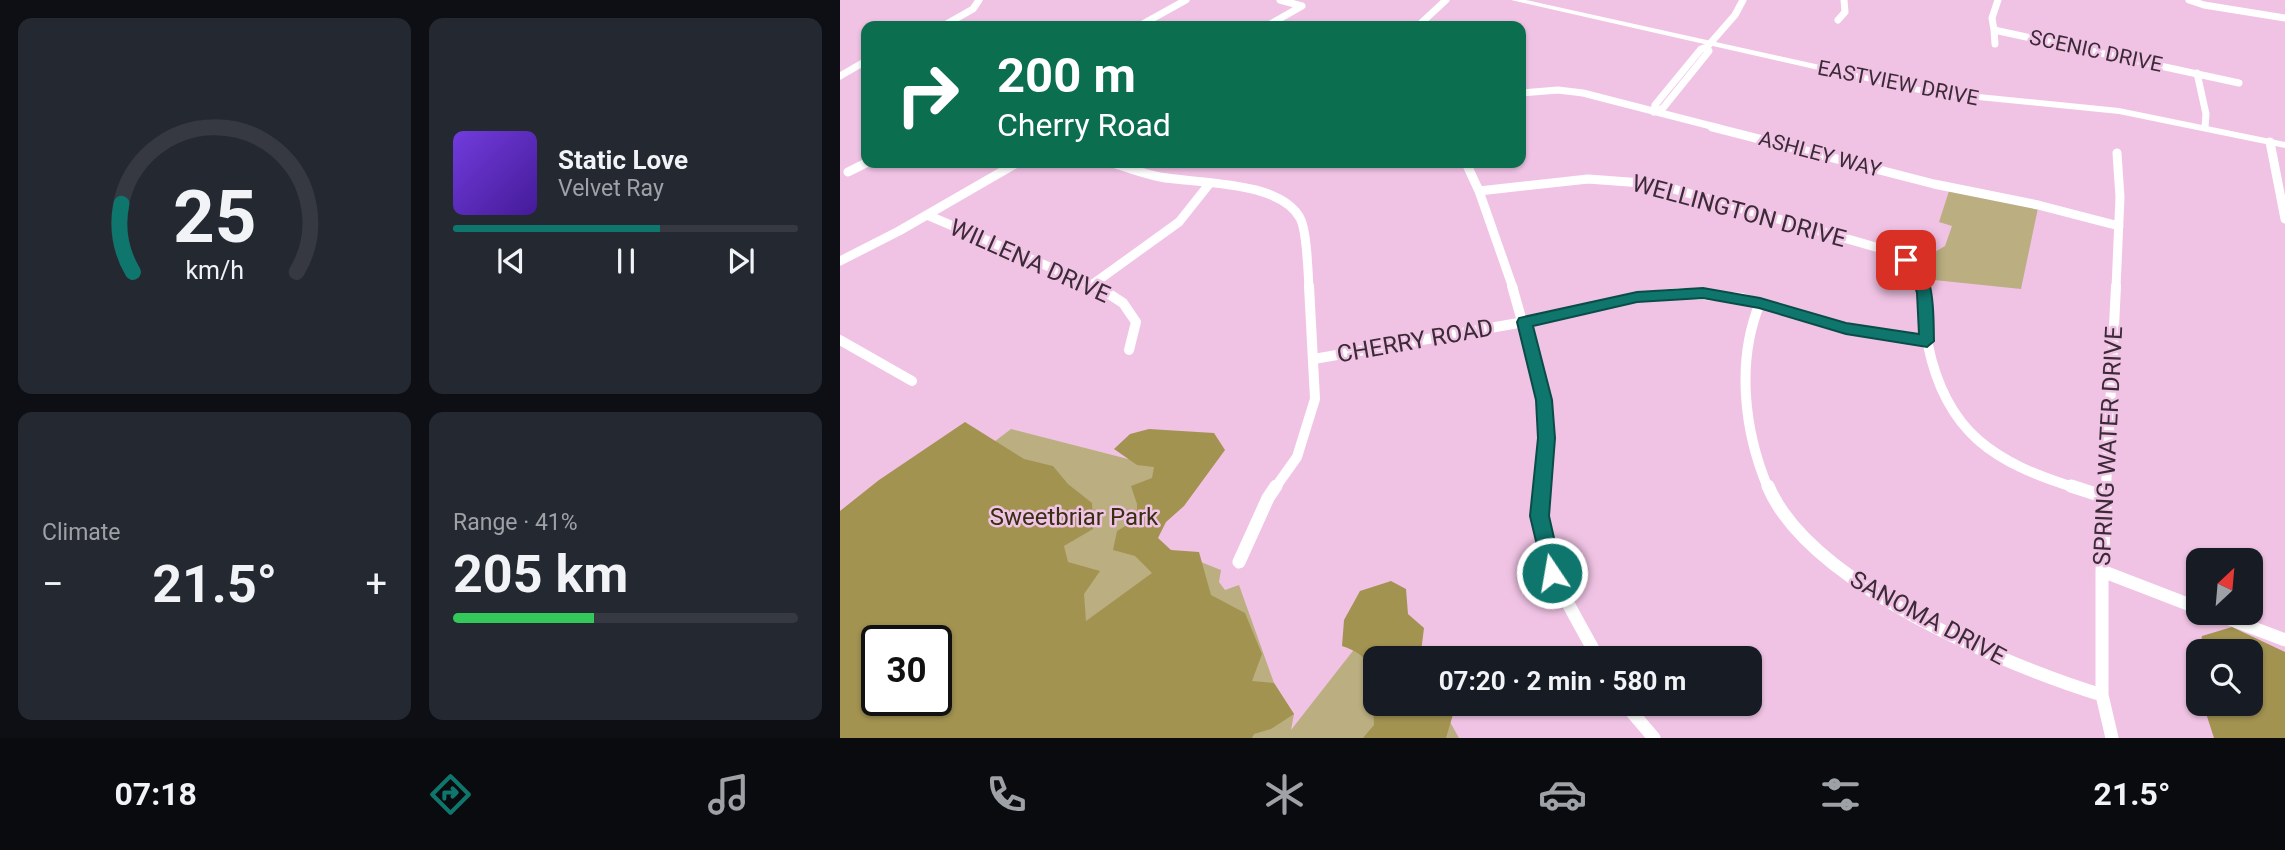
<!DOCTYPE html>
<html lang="en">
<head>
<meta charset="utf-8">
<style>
	:root { --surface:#171b24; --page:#242831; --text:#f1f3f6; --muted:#9ea1a6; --line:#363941; --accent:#0f766e }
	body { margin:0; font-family:Roboto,sans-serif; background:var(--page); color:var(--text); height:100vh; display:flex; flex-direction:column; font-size:26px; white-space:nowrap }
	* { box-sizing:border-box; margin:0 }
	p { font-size:23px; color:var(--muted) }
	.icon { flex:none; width:38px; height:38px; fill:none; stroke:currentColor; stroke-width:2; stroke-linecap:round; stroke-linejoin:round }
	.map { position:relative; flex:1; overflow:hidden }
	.sheet { display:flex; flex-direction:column; gap:18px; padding:18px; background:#0d0f14; width:840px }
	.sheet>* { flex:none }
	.guide { position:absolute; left:21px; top:21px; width:665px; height:147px; border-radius:14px; box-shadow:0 2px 5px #0004; background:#0b6e4f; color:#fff; overflow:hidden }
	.needle { width:46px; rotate:26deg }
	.controls { position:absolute; left:1346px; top:548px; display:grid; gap:14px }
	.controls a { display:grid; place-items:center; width:77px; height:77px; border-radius:14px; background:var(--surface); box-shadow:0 2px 5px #0004; font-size:35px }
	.speed { position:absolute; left:21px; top:625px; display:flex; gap:14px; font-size:35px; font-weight:700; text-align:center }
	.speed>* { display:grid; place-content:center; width:91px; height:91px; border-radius:50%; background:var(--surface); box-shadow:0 2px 5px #0004; line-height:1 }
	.speed .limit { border:4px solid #111; border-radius:10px; background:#fff; color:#111 }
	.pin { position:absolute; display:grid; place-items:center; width:60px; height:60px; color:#fff; margin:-30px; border-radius:14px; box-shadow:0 4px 10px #0006 }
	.me { position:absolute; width:77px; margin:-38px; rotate:348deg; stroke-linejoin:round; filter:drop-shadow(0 0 5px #0008) }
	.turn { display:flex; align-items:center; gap:24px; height:147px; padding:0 21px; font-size:32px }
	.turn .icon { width:91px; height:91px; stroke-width:2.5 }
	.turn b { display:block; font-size:49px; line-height:60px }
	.big { font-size:52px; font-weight:700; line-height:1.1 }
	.sheet .widget { flex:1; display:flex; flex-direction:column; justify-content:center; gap:10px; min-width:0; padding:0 24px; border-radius:14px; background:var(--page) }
	.sheet .dial { align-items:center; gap:0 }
	.dial svg { height:182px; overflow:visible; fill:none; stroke:var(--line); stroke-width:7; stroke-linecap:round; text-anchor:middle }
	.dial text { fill:var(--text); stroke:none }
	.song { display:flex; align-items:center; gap:21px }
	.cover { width:84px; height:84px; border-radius:10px; background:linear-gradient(135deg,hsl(260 70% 55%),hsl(260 70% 35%)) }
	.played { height:7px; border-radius:4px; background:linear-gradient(90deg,var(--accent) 60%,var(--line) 60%) }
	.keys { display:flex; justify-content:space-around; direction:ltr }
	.heat { display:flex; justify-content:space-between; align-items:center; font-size:38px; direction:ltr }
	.charge { height:10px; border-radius:5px; background:linear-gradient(90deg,#34c759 41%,var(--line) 0) }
	.sheet .tiles { flex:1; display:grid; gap:18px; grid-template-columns:repeat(2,1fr) }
	.trip { position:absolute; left:523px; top:646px; width:399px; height:70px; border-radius:14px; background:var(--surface); box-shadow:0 2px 5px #0004; font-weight:700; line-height:70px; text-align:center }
	.dock { display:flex; height:112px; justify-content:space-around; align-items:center; background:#090b0e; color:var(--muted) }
	.dock .icon { width:49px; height:49px }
	.dock .on { color:var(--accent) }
	.dock b { font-size:32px; color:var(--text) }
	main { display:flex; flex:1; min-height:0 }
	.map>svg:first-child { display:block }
</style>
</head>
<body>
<main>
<section class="sheet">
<div class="tiles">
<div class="widget dial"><svg viewBox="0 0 100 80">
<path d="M14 69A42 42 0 1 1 86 69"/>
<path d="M14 69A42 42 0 0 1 9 39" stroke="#0f766e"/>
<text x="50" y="56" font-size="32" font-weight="700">25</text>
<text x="50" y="72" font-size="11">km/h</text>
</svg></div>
<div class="widget">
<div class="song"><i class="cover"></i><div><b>Static Love</b><p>Velvet Ray</p></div></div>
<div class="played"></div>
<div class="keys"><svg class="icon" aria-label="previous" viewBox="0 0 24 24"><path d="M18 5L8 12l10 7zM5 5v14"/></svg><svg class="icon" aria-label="pause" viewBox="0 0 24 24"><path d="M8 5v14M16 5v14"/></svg><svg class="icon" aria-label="next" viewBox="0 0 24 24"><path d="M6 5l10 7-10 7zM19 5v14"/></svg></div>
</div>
<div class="widget"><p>Climate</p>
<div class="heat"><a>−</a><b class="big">21.5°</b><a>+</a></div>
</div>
<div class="widget"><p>Range · 41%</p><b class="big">205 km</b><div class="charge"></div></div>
</div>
</section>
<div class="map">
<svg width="1445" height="738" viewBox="0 0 1445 738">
	<rect width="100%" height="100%" fill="#f0c3e4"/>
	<path fill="#bbaf81" d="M 1109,191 L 1198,208 L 1181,289 L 1094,280 L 1081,260 L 1105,246 L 1112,226 L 1099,222 Z
		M 171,429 L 288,459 L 312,436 L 364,446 L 303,539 L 381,570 L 379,582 L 385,590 L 399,585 L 434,683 L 454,714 L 451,730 L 548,606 L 536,658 L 536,704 L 600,704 L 619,738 L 366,738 L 246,622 L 75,502 Z"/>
	<path fill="#a39351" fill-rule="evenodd" d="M 125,422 L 184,459 L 213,466 L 228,484 L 252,503 L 253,529 L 224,546 L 228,562 L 260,571 L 244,594 L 246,621 L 312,573 L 295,556 L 273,550 L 277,531 L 297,519 L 297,504 L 291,486 L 312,478 L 314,467 L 297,465 L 274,449 L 290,434 L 309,429 L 374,433 L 385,450 L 344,506 L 326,522 L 318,538 L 331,550 L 359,552 L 371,595 L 405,613 L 422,654 L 412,681 L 434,683 L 454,714 L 431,729 L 414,734 L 412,738 L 0,738 L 0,511 L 39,480 ZM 96,640 L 96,700 L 37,700 L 37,640 Z
		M 551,581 L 566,589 L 568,614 L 584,628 L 581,652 L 598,657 L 536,658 L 536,704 L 600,704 L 614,711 L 606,738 L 523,738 L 534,725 C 531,688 545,660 502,646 L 504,620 L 520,591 Z
		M 1392,627 L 1445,652 L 1445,738 L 1374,738 L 1363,704 L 1410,704 L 1410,651 L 1359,651 L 1362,636 Z"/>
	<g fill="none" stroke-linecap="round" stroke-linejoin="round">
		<path stroke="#fff" stroke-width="7" d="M 1349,0 L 1364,5 L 1445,18
			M 998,20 L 1005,12 L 1004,0
			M 103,26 L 133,9 L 139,0
			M 299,26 L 346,0
			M 427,26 L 462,6 L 440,0
			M 578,26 L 606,0
			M 1154,30 L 1152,18 L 1158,0
			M 1155,44 L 1154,30 L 1399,83
			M 1357,73 L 1366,114 L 1365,127
			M 0,76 L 26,61
			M 681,93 L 718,90 L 743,93 L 879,128
			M 814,112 L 815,105 L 861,49 L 867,47 L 895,15 L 903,0
			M 814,112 L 823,108 L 869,51 L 867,47"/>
		<path stroke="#fff" stroke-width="9" d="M 872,127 L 1094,184 L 1198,205 L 1279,226
			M 1430,142 L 1445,219
			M 273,163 C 288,168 304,174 320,177 C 358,184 439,180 460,218 C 467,230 468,273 469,288
			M 626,163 L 639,191 L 673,288
			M 8,172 L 26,163
			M 639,191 L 748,179 L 816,184 L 1053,252 L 1075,271 L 1082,288
			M 87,215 L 259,288
			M 0,261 L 59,231 L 177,163
			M 253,284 L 339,222 L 370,183
			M 1276,288 L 1280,197 L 1277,153"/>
		<path stroke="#fff" stroke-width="10" d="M 257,286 L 283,303 L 296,322 L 289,350
			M 672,286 L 704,399 L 706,438 L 702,488
			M 1081,286 C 1086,305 1084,326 1088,345 C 1106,433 1155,463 1236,488
			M 920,303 C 896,361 904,431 928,488
			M 0,340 L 72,381
			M 474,359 L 684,322 L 798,297 L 839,293 L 902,298 L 1006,329 L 1087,341
			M 435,488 L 457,457 L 475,399 L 469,286
			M 1266,488 L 1276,286"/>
		<path stroke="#fff" stroke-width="13" d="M 702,486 C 697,559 725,597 758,658
			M 928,486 C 969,584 1165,665 1262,695
			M 1231,486 L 1265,497
			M 1266,486 L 1262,571 L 1262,695 L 1272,738
			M 399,562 L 428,498 L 436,486
			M 1262,571 L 1358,608
			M 1371,612 L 1445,640
			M 785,704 L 814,738"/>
		<path fill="#fff" fill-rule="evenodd" d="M 671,0 L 686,0 L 1088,89 L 1279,108 L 1445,142 L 1445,148 L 1279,114 L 1088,95 Z"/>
	</g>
	<path fill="#0f766e" stroke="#0a4d48" stroke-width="2" d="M 1066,255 C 1097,265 1093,316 1094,341 L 1087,347 L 1006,334 L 919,308 L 863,298 L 797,302 L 693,326 L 712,400 L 715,438 L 709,516 L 722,573 L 719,579 L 712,582 L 705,579 L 690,516 L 698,438 L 696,400 L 677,322 L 679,318 L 797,292 L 863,288 L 920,298 L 1006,323 L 1079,334 L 1077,293 L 1072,276 L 1059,260 Z"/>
	<g text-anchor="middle" stroke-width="5" stroke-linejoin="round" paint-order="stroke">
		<g font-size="21" fill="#3b2a37" stroke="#f0c3e4">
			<text transform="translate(1256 51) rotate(12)" y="7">SCENIC DRIVE</text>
			<text transform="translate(1058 83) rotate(11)" y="7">EASTVIEW DRIVE</text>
			<text transform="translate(980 154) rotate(15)" y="7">ASHLEY WAY</text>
		</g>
		<g font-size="24" fill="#3b2a37" stroke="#f0c3e4">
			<text transform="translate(899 211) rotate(15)" y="8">WELLINGTON DRIVE</text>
			<text transform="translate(190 261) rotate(24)" y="8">WILLENA DRIVE</text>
			<text transform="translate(575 341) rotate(-10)" y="8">CHERRY ROAD</text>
			<text transform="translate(1268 446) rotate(-87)" y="8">SPRING WATER DRIVE</text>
			<text transform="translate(1088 618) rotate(28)" y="8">SANOMA DRIVE</text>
		</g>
		<g font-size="24" fill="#362f11" stroke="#f0c3e4">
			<text x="234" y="525">Sweetbriar Park</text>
		</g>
	</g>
</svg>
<div class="controls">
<a><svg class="needle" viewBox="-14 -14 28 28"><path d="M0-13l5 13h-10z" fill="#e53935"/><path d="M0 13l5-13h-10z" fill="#9ea1a6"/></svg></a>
<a><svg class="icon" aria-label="search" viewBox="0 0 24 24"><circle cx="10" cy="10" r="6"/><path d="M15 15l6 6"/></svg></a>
</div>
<div class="speed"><div class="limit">30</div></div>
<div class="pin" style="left:1066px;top:260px;background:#d93025"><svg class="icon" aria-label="arrive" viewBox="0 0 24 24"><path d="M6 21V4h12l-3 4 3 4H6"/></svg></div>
<svg class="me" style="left:712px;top:573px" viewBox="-20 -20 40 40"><circle r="17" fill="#0f766e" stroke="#fff" stroke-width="3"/><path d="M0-11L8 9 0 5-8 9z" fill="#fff"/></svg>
<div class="trip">07:20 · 2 min · 580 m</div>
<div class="guide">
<div class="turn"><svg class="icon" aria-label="right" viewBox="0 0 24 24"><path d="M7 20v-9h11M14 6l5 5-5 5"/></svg><div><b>200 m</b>Cherry Road</div></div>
</div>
</div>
</main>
<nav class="dock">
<b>07:18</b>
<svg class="icon on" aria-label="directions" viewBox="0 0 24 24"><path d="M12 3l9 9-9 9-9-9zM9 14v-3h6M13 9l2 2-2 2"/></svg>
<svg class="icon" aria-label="music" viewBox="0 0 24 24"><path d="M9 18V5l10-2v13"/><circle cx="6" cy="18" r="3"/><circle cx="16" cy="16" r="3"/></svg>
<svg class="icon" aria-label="phone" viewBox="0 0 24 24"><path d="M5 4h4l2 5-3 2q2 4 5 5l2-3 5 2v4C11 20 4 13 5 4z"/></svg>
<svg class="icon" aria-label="climate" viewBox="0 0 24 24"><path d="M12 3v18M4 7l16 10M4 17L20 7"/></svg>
<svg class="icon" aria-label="car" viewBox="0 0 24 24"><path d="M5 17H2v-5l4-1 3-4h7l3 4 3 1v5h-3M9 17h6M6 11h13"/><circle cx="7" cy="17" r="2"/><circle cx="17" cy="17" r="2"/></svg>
<svg class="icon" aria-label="filters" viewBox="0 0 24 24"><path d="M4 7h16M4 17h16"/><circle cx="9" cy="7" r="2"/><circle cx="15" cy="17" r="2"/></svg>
<b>21.5°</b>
</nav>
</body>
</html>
